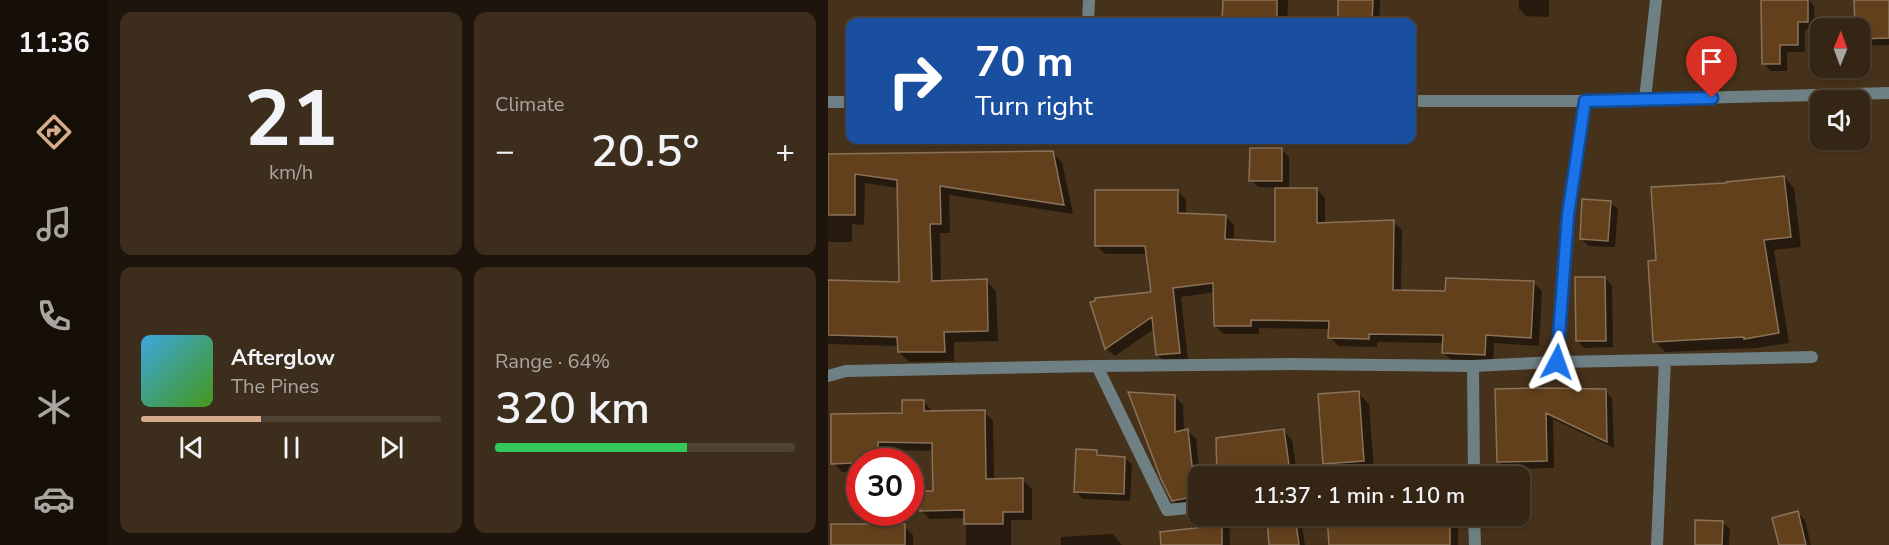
<!DOCTYPE html>
<html lang="en">
<head>
<meta charset="utf-8">
<style>
	:root { --surface:#342514; --page:#3c2d1d; --text:#f1f3f6; --muted:#a9a5a0; --line:#4e4234; --accent:#d6ab8b }
	body { margin:0; font-family:"Nunito Sans",sans-serif; background:var(--page); color:var(--text); height:100vh; display:flex; flex-direction:column; font-size:22px; white-space:nowrap }
	* { box-sizing:border-box; margin:0 }
	p { font-size:20px; color:var(--muted) }
	.icon { flex:none; width:33px; height:33px; fill:none; stroke:currentColor; stroke-width:2; stroke-linecap:round; stroke-linejoin:round }
	.map { position:relative; flex:1; overflow:hidden }
	.panel { display:flex; flex-direction:column; gap:12px; padding:12px; background:#1d140b; width:720px }
	.panel>* { flex:none }
	.hud { position:absolute; left:18px; top:18px; width:570px; height:126px; border-radius:12px; box-shadow:0 2px 4px #0004,0 0 0 2px var(--line); background:#1a4fa0; color:#fff; overflow:hidden }
	.needle { width:39px; rotate:1deg }
	.controls { position:absolute; left:982px; top:18px; display:grid; gap:12px }
	.controls a { display:grid; place-items:center; width:60px; height:60px; border-radius:12px; background:var(--surface); box-shadow:0 2px 4px #0004,0 0 0 2px var(--line); font-size:30px }
	.speed { position:absolute; left:18px; top:448px; display:flex; gap:12px; font-size:30px; font-weight:700; text-align:center }
	.speed>* { display:grid; place-content:center; width:78px; height:78px; border-radius:50%; background:var(--surface); box-shadow:0 2px 4px #0004,0 0 0 2px var(--line); line-height:1 }
	.speed .limit { border:9px solid #d22; background:#fff; color:#111 }
	.pin { position:absolute; display:grid; place-items:center; width:51px; height:51px; color:#fff; margin:-62px -26px; border-radius:50% 50% 50% 0; rotate:-45deg; box-shadow:0 0 6px #0007 }
	.pin .icon { rotate:45deg }
	.me { position:absolute; width:66px; margin:-33px; rotate:4deg; stroke-linejoin:round; filter:drop-shadow(0 0 4px #0008) }
	.turn { display:flex; align-items:center; gap:21px; height:126px; padding:0 30px; font-size:27px }
	.turn .icon { width:78px; height:78px; stroke-width:2.5 }
	.turn b { display:block; font-size:42px; line-height:51px }
	.big { font-size:45px; font-weight:600; line-height:1.1 }
	.panel .card { flex:1; display:flex; flex-direction:column; justify-content:center; gap:9px; min-width:0; padding:0 21px; border-radius:12px; background:var(--page) }
	.panel .dial { align-items:center; gap:0 }
	.dial b { font-size:78px; line-height:1 }
	.song { display:flex; align-items:center; gap:18px }
	.cover { width:72px; height:72px; border-radius:9px; background:linear-gradient(135deg,hsl(200 70% 55%),hsl(100 70% 35%)) }
	.played { height:6px; border-radius:3px; background:linear-gradient(90deg,var(--accent) 40%,var(--line) 40%) }
	.keys { display:flex; justify-content:space-around; direction:ltr }
	.heat { display:flex; justify-content:space-between; align-items:center; font-size:33px; direction:ltr }
	.charge { height:9px; border-radius:4px; background:linear-gradient(90deg,#34c759 64%,var(--line) 0) }
	.panel .tiles { flex:1; display:grid; gap:12px; grid-template-columns:repeat(2,1fr) }
	.trip { position:absolute; left:360px; top:466px; width:342px; height:60px; border-radius:12px; background:var(--surface); box-shadow:0 2px 4px #0004,0 0 0 2px var(--line); font-weight:600; line-height:60px; text-align:center }
	main { display:flex; flex:1; min-height:0 }
	.tab-bar { display:flex; flex-direction:column; width:108px; justify-content:space-around; align-items:center; background:#150f08; color:var(--muted) }
	.tab-bar .icon { width:42px; height:42px }
	.tab-bar .on { color:var(--accent) }
	.tab-bar b { font-size:27px; color:var(--text) }
	.map>svg:first-child { display:block }
</style>
</head>
<body>
<main>
<nav class="tab-bar">
<b>11:36</b>
<svg class="icon on" aria-label="directions" viewBox="0 0 24 24"><path d="M12 3l9 9-9 9-9-9zM9 14v-3h6M13 9l2 2-2 2"/></svg>
<svg class="icon" aria-label="music" viewBox="0 0 24 24"><path d="M9 18V5l10-2v13"/><circle cx="6" cy="18" r="3"/><circle cx="16" cy="16" r="3"/></svg>
<svg class="icon" aria-label="phone" viewBox="0 0 24 24"><path d="M5 4h4l2 5-3 2q2 4 5 5l2-3 5 2v4C11 20 4 13 5 4z"/></svg>
<svg class="icon" aria-label="climate" viewBox="0 0 24 24"><path d="M12 3v18M4 7l16 10M4 17L20 7"/></svg>
<svg class="icon" aria-label="car" viewBox="0 0 24 24"><path d="M5 17H2v-5l4-1 3-4h7l3 4 3 1v5h-3M9 17h6M6 11h13"/><circle cx="7" cy="17" r="2"/><circle cx="17" cy="17" r="2"/></svg>
</nav>
<section class="panel">
<div class="tiles">
<div class="card dial"><b>21</b><p>km/h</p></div>
<div class="card"><p>Climate</p>
<div class="heat"><a>−</a><b class="big">20.5°</b><a>+</a></div>
</div>
<div class="card">
<div class="song"><i class="cover"></i><div><b>Afterglow</b><p>The Pines</p></div></div>
<div class="played"></div>
<div class="keys"><svg class="icon" aria-label="previous" viewBox="0 0 24 24"><path d="M18 5L8 12l10 7zM5 5v14"/></svg><svg class="icon" aria-label="pause" viewBox="0 0 24 24"><path d="M8 5v14M16 5v14"/></svg><svg class="icon" aria-label="next" viewBox="0 0 24 24"><path d="M6 5l10 7-10 7zM19 5v14"/></svg></div>
</div>
<div class="card"><p>Range · 64%</p><b class="big">320 km</b><div class="charge"></div></div>
</div>
</section>
<div class="map">
<svg width="1061" height="545" viewBox="0 0 1061 545">
	<rect width="100%" height="100%" fill="#46311a"/>
	<path fill="#0007" d="M 396,0 L 460,0 L 459,22 L 395,22 Z
		M 512,0 L 552,0 L 551,22 L 514,22 L 511,20 Z
		M 691,0 L 721,0 L 721,17 L 698,16 L 691,9 Z
		M 935,0 L 981,0 L 986,6 L 987,28 L 977,29 L 977,52 L 959,52 L 959,71 L 943,71 L 935,63 Z
		M 1028,0 L 1061,0 L 1061,45 L 1036,46 L 1032,41 L 1032,28 L 1029,28 Z
		M 454,150 L 461,157 L 461,190 L 489,189 L 497,198 L 497,225 L 565,222 L 574,230 L 573,292 L 618,293 L 706,283 L 714,291 L 711,346 L 666,343 L 665,363 L 624,361 L 616,353 L 616,343 L 549,342 L 549,347 L 510,346 L 502,337 L 502,329 L 431,328 L 431,334 L 396,334 L 387,326 L 387,292 L 353,297 L 360,361 L 338,363 L 329,355 L 326,329 L 287,356 L 278,348 L 325,294 L 320,254 L 277,254 L 268,246 L 350,191 L 358,200 L 358,215 L 398,217 L 406,225 L 406,241 L 449,244 L 449,188 L 430,187 L 423,180 Z
		M 224,152 L 234,162 L 245,214 L 121,195 L 122,233 L 112,233 L 113,282 L 158,281 L 168,291 L 170,341 L 126,342 L 126,361 L 81,362 L 71,352 L 71,346 L 0,344 L 0,282 L 73,283 L 70,188 L 37,183 L 36,225 L 24,224 L 24,242 L 0,242 L 0,155 Z
		M 956,177 L 966,188 L 973,247 L 946,250 L 961,343 L 928,348 L 837,352 L 827,341 L 829,262 L 900,185 Z
		M 782,202 L 790,209 L 787,247 L 761,246 L 753,239 Z
		M 777,278 L 784,286 L 785,347 L 757,348 L 749,341 Z
		M 669,391 L 777,391 L 784,398 L 786,448 L 725,419 L 726,468 L 677,469 L 670,461 Z
		M 530,393 L 541,404 L 546,471 L 508,474 L 497,463 Z
		M 346,396 L 355,405 L 356,431 L 360,431 L 368,439 L 371,467 L 390,465 L 456,431 L 464,440 L 469,473 L 448,477 L 370,477 L 370,506 L 354,509 L 345,500 Z
		M 96,402 L 105,412 L 156,412 L 165,421 L 166,480 L 195,480 L 204,489 L 204,520 L 183,520 L 183,545 L 138,545 L 138,518 L 102,519 L 93,511 L 107,492 L 106,451 L 58,450 L 58,462 L 32,462 L 32,472 L 14,472 L 5,463 Z
		M 268,451 L 274,457 L 297,458 L 304,465 L 302,501 L 255,499 L 248,492 Z
		M 970,513 L 977,520 L 983,545 L 952,545 Z
		M 371,516 L 401,516 L 402,545 L 364,545 L 364,517 Z
		M 441,516 L 469,516 L 473,520 L 477,545 L 443,545 Z
		M 501,516 L 621,517 L 630,526 L 630,545 L 503,545 Z
		M 894,522 L 902,529 L 901,545 L 868,545 Z
		M 76,526 L 85,535 L 85,545 L 5,545 Z
		M 285,534 L 294,545 L 233,545 L 233,537 Z"/>
	<path fill="#61401b" stroke="#8a7259" stroke-width="1.5" d="M 395,0 L 449,0 L 449,22 L 394,22 Z
		M 510,0 L 545,0 L 544,22 L 510,21 Z
		M 933,0 L 980,0 L 980,22 L 970,22 L 970,45 L 952,45 L 952,64 L 934,64 Z
		M 1026,0 L 1061,0 L 1061,38 L 1032,39 L 1032,28 L 1027,28 Z
		M 422,148 L 454,148 L 454,181 L 421,181 Z
		M 225,151 L 236,205 L 112,186 L 113,224 L 102,224 L 104,281 L 159,279 L 160,331 L 116,332 L 117,352 L 70,352 L 69,337 L 0,335 L 0,280 L 71,282 L 69,180 L 27,174 L 27,215 L 0,215 L 0,154 Z
		M 956,176 L 963,237 L 936,240 L 951,333 L 916,339 L 916,337 L 825,342 L 820,261 L 828,260 L 823,187 L 898,183 L 898,182 Z
		M 447,188 L 489,188 L 489,223 L 566,220 L 565,290 L 617,291 L 618,278 L 706,281 L 703,338 L 658,335 L 657,355 L 614,353 L 615,335 L 541,334 L 541,339 L 500,338 L 501,321 L 423,320 L 423,326 L 386,326 L 385,283 L 345,288 L 352,353 L 328,355 L 324,317 L 277,349 L 262,302 L 267,301 L 267,298 L 323,292 L 317,246 L 267,246 L 267,190 L 350,190 L 350,213 L 398,215 L 397,239 L 447,242 Z
		M 754,199 L 783,201 L 780,241 L 752,239 Z
		M 747,277 L 777,277 L 778,341 L 748,341 Z
		M 712,388 L 778,389 L 779,442 L 718,413 L 719,461 L 669,462 L 667,389 Z
		M 531,391 L 536,461 L 495,464 L 490,394 Z
		M 300,392 L 347,395 L 347,432 L 360,429 L 364,466 L 370,465 L 370,496 L 344,501 L 333,479 Z
		M 74,400 L 96,400 L 96,411 L 157,410 L 158,479 L 195,478 L 195,512 L 175,512 L 175,524 L 136,524 L 136,510 L 92,511 L 91,491 L 105,491 L 104,443 L 50,442 L 50,462 L 3,464 L 3,414 L 74,413 Z
		M 456,429 L 461,465 L 440,468 L 441,477 L 389,477 L 388,438 Z
		M 248,449 L 269,450 L 269,455 L 297,457 L 296,494 L 246,492 Z
		M 970,511 L 978,545 L 951,545 L 944,518 Z
		M 439,516 L 467,516 L 471,545 L 441,545 Z
		M 499,516 L 622,516 L 622,545 L 501,545 Z
		M 867,520 L 895,521 L 894,545 L 867,545 Z
		M 3,524 L 77,524 L 77,545 L 3,545 Z
		M 394,525 L 394,545 L 333,545 L 332,532 Z"/>
	<g fill="none" stroke-linecap="round" stroke-linejoin="round">
		<path stroke="#6e8084" stroke-width="12" d="M 260,22 L 261,0
			M 817,99 L 828,0
			M 584,101 L 757,101 L 1061,93
			M 0,102 L 22,102
			M 729,362 L 740,215 L 757,101
			M 269,366 L 339,510 L 370,507
			M 645,366 L 646,477
			M 0,376 L 18,371 L 269,366 L 462,364 L 645,366 L 729,362 L 984,357
			M 646,516 L 647,545
			M 829,545 L 837,360"/>
	</g>
	<g fill="none" stroke-linecap="round" stroke-linejoin="round">
		<g stroke="#114b97" stroke-width="15">
			<path id="route" d="M 729,362 L 740,215 L 757,101 L 884,98"/>
		</g>
		<use href="#route" stroke="#1a73e8" stroke-width="10"/>
	</g>
</svg>
<div class="controls">
<a><svg class="needle" viewBox="-14 -14 28 28"><path d="M0-13l5 13h-10z" fill="#e53935"/><path d="M0 13l5-13h-10z" fill="#a9a5a0"/></svg></a>
<a><svg class="icon" aria-label="sound" viewBox="0 0 24 24"><path d="M4 9h4l5-4v14l-5-4H4zM17 9q2 3 0 6"/></svg></a>
</div>
<div class="speed"><div class="limit">30</div></div>
<div class="pin" style="left:884px;top:98px;background:#d93025"><svg class="icon" aria-label="arrive" viewBox="0 0 24 24"><path d="M6 21V4h12l-3 4 3 4H6"/></svg></div>
<svg class="me" style="left:729px;top:362px" viewBox="-20 -20 40 40"><path d="M0-17L14 15 0 8-14 15z" fill="#1a73e8" stroke="#fff" stroke-width="4"/></svg>
<div class="trip">11:37 · 1 min · 110 m</div>
<div class="hud">
<div class="turn"><svg class="icon" aria-label="right" viewBox="0 0 24 24"><path d="M7 20v-9h11M14 6l5 5-5 5"/></svg><div><b>70 m</b>Turn right</div></div>
</div>
</div>
</main>
</body>
</html>
